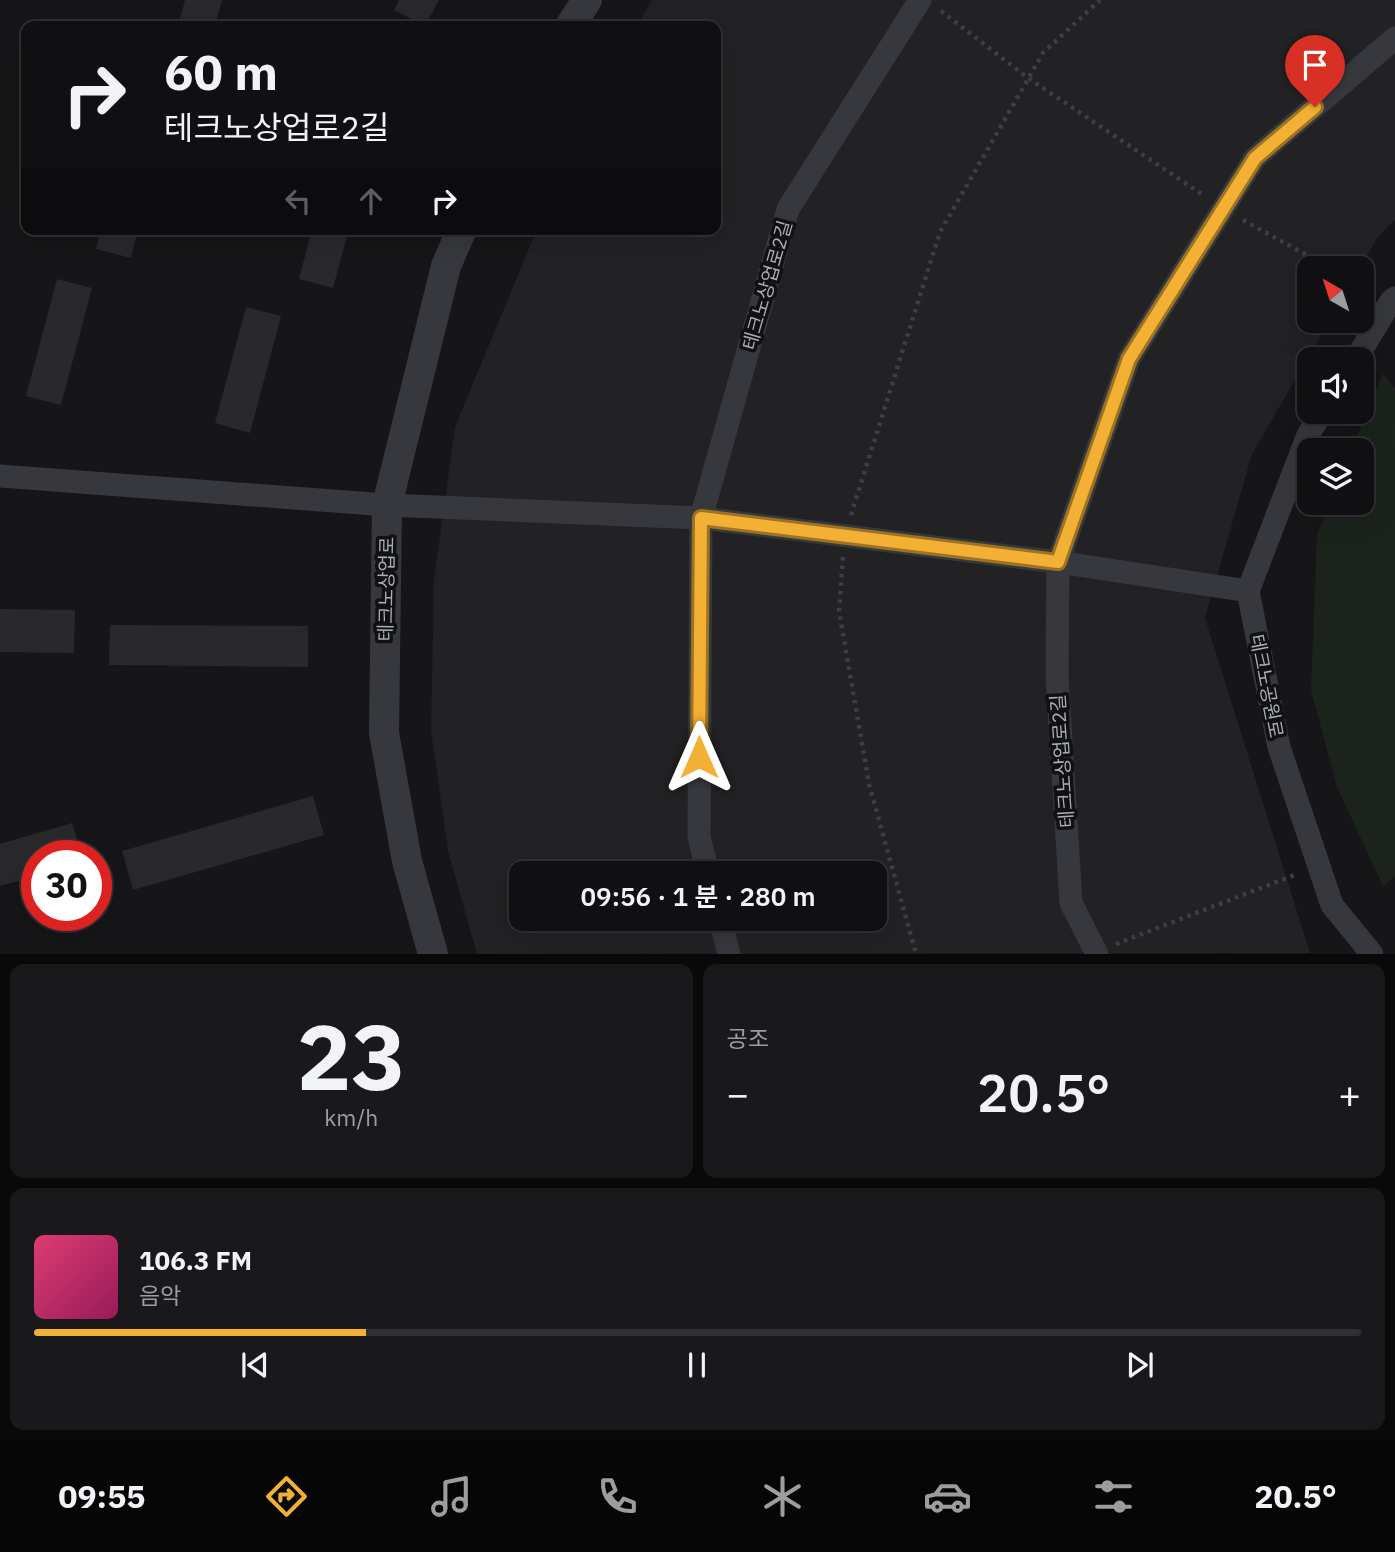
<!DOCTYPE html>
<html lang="ko">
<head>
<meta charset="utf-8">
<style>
	:root { --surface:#101012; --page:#19191b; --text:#f1f3f6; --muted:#9c9d9f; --line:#303032; --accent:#f2b134 }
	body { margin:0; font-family:"IBM Plex Sans","Noto Sans KR",sans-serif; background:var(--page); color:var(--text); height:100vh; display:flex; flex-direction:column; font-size:26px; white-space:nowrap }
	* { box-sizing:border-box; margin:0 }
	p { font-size:23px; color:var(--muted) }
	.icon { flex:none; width:38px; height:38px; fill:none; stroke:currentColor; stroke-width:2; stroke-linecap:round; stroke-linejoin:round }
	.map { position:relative; height:954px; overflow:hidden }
	.side { display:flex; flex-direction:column; gap:10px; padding:10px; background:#09090a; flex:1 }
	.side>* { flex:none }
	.guide { position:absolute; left:21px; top:21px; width:700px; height:214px; border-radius:14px; box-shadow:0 7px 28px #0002,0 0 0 2px var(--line); background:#101012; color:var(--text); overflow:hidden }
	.needle { width:46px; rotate:321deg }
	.buttons { position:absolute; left:1297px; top:256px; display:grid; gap:14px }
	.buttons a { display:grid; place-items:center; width:77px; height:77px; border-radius:14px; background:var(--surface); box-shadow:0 7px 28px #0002,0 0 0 2px var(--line); font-size:35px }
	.speed { position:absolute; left:21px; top:840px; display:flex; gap:14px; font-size:35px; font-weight:700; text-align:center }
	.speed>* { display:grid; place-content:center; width:91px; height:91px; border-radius:50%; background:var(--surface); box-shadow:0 7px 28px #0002,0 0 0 2px var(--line); line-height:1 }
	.speed .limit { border:10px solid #d22; background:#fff; color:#111 }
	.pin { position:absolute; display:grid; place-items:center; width:60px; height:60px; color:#fff; margin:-72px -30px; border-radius:50% 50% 50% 0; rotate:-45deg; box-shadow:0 0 7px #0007 }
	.pin .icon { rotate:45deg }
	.me { position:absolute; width:77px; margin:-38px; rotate:0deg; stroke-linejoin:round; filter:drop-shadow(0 0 5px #0008) }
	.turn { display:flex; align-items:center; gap:24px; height:147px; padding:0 28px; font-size:32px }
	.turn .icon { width:91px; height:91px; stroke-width:2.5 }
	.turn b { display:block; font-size:49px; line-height:60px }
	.lanes { display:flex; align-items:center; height:66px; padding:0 28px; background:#0003; justify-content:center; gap:35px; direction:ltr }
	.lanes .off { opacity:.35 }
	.big { font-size:52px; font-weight:600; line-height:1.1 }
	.side .card { flex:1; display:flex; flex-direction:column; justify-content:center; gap:10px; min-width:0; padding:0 24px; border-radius:14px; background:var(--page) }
	.side .dial { align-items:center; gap:0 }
	.dial b { font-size:91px; line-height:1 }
	.song { display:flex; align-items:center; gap:21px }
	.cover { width:84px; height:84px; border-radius:10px; background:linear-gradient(135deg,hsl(340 70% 55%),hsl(330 70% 35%)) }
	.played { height:7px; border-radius:4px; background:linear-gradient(90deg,var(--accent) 25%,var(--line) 25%) }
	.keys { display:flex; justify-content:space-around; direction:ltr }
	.heat { display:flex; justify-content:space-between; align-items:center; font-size:38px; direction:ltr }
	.side .tiles { flex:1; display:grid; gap:10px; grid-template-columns:1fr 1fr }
	.card:last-child { grid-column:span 2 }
	.trip { position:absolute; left:509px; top:861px; width:378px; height:70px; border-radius:14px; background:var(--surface); box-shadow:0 7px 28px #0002,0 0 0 2px var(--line); font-weight:600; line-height:70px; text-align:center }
	.dock { display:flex; height:112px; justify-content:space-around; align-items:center; background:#060607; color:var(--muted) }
	.dock .icon { width:49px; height:49px }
	.dock .active { color:var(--accent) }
	.dock b { font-size:32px; color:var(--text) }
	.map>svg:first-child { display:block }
</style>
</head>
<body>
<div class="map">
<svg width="1395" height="954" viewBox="0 0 1395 954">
	<rect width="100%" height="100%" fill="#161618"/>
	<path fill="#222225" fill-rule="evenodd" d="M 652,0 L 1395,0 L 1395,219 L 1377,238 L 1360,268 L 1309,268 L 1309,320 L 1330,320 L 1252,454 L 1205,618 L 1310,953 L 477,954 L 448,851 L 431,730 L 434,580 L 455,427 L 537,229 L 716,229 L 716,26 L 636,26 ZM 522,873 L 875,873 L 875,919 L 522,919 Z"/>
	<path fill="#1c231d" d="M 1383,373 L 1395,389 L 1395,877 L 1383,886 L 1337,787 L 1311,690 L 1317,534 L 1330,502 L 1362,502 L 1362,450 L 1351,450 Z"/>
	<path fill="#29292c" d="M 185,0 L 222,0 L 215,26 L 178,26 Z
		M 399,0 L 439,0 L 425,26 L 394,10 Z
		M 101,229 L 138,229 L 131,258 L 96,249 Z
		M 312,229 L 349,229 L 333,288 L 299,279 Z
		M 57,279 L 92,288 L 61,405 L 26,396 Z
		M 246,307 L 281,316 L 250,433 L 215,423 Z
		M 0,609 L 75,610 L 74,653 L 0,652 Z
		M 110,625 L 308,626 L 308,667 L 109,665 Z
		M 313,796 L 324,835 L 133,890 L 122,851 Z
		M 72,823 L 82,856 L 37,856 L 37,876 L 0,886 L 0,844 Z"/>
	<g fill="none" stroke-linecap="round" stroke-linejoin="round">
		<path stroke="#3d3f44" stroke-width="4.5" stroke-dasharray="3.5 5" stroke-linecap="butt" d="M 941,11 L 1028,78 L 1203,195
			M 1243,220 L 1330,268
			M 851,515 L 940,232 L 1043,53 L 1100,0
			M 843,557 L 839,611 L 869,784 L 916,954
			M 1116,944 L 1297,874"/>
		<path stroke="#37383d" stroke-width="23" d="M 1356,359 L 1391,301 L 1395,298
			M 1323,411 L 1308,435 L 1248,591 L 1279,747 L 1332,905 L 1372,954
			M 0,476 L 387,505 L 701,518 L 1058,562 L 1248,591
			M 708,873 L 699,837 L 701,518 L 788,209 L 920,0
			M 720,919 L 729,954
			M 1097,954 L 1071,903 L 1057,676 L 1058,562 L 1129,359 L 1255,158 L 1395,38"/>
		<path stroke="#37383d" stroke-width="30" d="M 570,26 L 587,0
			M 433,954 L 407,861 L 384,733 L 387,505 L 446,266 L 462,229"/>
	</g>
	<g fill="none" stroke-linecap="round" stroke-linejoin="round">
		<g stroke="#9d7322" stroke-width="18">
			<path id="route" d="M 699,757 L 701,518 L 1058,562 L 1129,359 L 1255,158 L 1315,107"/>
		</g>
		<use href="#route" stroke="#f2b134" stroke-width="12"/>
	</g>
	<g text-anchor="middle" stroke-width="7" stroke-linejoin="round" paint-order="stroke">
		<g font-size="19" fill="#a8adb8" stroke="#111113">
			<text transform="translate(767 285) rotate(-74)" y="7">테크노상업로2길</text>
			<text transform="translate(386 589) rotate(-89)" y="7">테크노상업로</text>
			<text transform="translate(1267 686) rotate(79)" y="7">테크노공원로</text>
			<text transform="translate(1062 761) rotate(-94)" y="7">테크노상업로2길</text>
		</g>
	</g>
</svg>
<div class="buttons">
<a><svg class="needle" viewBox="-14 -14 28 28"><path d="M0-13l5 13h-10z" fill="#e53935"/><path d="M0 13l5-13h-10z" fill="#9c9d9f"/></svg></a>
<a><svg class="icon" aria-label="sound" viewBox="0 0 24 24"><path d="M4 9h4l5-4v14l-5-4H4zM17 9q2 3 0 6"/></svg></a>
<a><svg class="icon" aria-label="layers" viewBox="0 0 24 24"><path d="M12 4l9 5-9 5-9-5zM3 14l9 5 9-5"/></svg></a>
</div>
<div class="speed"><div class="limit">30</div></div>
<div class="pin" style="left:1315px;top:107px;background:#d93025"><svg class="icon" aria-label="arrive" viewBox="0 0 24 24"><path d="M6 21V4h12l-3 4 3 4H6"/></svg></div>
<svg class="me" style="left:699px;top:757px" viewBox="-20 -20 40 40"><path d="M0-17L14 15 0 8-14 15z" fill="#f2b134" stroke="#fff" stroke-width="4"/></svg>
<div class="trip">09:56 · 1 분 · 280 m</div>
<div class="guide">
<div class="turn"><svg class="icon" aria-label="right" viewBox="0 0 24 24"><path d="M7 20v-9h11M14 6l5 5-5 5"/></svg><div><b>60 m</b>테크노상업로2길</div></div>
<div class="lanes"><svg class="icon off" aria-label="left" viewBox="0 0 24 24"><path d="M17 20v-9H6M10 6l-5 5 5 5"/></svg><svg class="icon off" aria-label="ahead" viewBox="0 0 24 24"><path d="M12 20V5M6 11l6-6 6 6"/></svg><svg class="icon" aria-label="right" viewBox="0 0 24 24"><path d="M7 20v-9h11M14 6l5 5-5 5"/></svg></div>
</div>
</div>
<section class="side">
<div class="tiles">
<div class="card dial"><b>23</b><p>km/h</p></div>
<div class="card"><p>공조</p>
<div class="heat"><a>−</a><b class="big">20.5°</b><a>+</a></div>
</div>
<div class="card">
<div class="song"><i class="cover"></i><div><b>106.3 FM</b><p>음악</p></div></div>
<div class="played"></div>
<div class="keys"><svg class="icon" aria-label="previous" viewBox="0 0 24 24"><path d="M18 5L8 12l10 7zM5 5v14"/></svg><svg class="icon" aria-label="pause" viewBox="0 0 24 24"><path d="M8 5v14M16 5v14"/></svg><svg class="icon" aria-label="next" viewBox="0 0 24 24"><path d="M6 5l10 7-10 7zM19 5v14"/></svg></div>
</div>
</div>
</section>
<nav class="dock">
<b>09:55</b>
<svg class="icon active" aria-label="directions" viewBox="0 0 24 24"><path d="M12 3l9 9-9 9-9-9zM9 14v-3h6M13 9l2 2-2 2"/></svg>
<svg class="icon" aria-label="music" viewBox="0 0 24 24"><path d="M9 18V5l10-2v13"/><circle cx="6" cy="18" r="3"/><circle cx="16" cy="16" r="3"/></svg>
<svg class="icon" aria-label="phone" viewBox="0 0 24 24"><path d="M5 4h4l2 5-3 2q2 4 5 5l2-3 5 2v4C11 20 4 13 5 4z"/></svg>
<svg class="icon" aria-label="climate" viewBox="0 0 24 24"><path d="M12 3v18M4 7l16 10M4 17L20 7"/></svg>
<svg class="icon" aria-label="car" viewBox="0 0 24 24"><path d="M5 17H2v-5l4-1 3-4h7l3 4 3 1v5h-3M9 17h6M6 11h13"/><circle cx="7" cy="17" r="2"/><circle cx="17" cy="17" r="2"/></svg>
<svg class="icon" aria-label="filters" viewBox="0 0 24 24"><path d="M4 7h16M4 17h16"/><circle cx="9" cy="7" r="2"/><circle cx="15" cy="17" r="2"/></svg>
<b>20.5°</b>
</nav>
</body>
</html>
